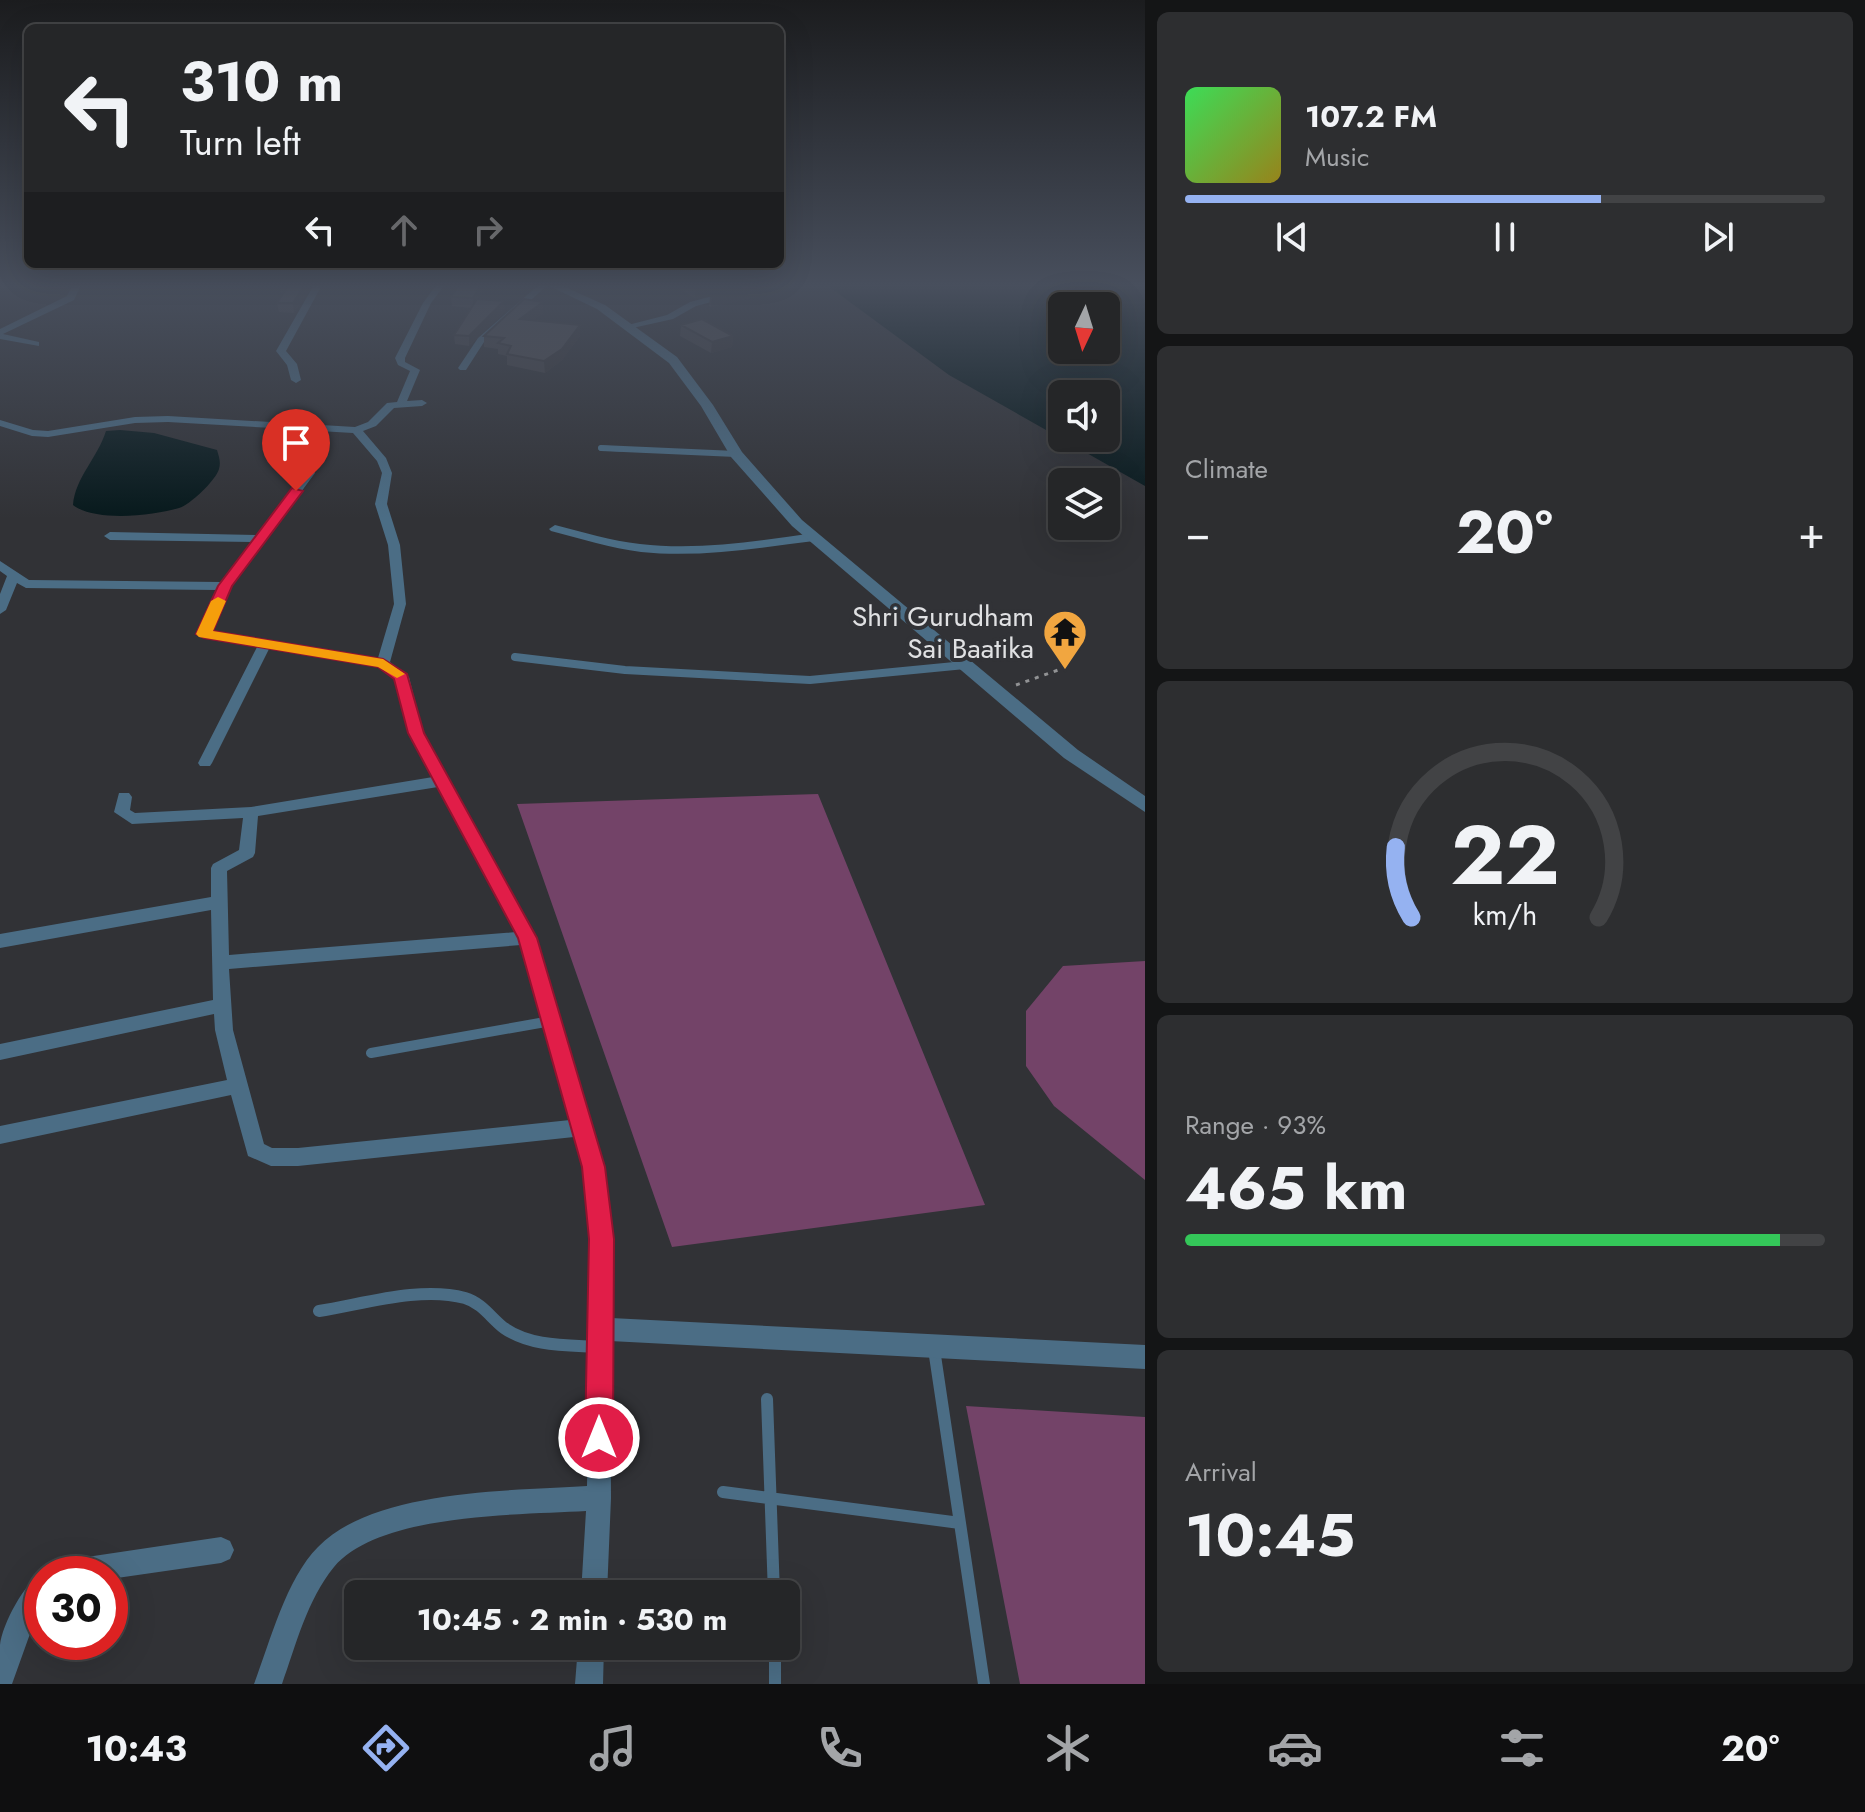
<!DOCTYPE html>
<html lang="en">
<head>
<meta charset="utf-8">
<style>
	:root { --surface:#252628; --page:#2d2e30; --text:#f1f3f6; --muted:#a3a5a8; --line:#424345; --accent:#95b2f1 }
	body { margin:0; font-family:Jost,sans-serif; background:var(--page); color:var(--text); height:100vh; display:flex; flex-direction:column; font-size:30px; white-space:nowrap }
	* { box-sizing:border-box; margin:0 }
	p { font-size:26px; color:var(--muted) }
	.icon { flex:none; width:44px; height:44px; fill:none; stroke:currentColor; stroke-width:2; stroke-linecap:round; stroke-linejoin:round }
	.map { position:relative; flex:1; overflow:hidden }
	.panel { display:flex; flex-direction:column; gap:12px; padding:12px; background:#141516; width:720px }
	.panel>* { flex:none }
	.banner { position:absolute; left:24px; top:24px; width:760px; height:244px; border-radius:12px; box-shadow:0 8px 32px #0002,0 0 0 2px var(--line); background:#252628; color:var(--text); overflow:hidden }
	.needle { width:52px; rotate:184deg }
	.controls { position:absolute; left:1048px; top:292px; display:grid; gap:16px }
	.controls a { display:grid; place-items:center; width:72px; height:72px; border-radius:12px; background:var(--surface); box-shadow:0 8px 32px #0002,0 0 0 2px var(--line); font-size:40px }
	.speed { position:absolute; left:24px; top:1556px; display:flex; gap:16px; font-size:40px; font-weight:700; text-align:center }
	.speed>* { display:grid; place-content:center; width:104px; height:104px; border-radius:50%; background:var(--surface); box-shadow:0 8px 32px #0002,0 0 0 2px var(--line); line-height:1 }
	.speed .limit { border:12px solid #d22; background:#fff; color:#111 }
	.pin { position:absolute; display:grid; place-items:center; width:68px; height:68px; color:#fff; margin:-82px -34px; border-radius:50% 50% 50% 0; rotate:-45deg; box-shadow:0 0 8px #0007 }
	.pin .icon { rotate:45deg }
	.me { position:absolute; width:88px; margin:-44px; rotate:0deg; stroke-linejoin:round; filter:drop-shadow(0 0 6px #0008) }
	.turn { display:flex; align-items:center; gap:28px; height:168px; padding:0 24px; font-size:36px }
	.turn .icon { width:104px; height:104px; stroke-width:2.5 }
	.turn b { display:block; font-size:56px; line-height:68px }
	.lanes { display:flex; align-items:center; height:76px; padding:0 24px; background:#0003; justify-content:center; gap:40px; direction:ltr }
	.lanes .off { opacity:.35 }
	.big { font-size:60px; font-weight:700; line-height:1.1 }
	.panel .card { flex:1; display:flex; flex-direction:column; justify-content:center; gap:12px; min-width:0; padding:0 28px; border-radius:12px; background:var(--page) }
	.panel .dial { align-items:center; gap:0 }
	.dial svg { height:208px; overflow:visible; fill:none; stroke:var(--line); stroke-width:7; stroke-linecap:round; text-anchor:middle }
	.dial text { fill:var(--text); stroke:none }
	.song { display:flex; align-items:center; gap:24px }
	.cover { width:96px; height:96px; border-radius:12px; background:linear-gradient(135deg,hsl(130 70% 55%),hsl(50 70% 35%)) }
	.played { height:8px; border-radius:4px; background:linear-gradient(90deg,var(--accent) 65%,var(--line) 65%) }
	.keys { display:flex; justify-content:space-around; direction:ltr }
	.heat { display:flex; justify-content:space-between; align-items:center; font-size:44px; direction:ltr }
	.charge { height:12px; border-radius:6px; background:linear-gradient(90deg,#34c759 93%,var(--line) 0) }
	.trip { position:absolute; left:344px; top:1580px; width:456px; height:80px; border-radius:12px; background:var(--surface); box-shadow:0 8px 32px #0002,0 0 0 2px var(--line); font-weight:700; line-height:80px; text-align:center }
	.menu { display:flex; height:128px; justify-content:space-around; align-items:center; background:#0f0f10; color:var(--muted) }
	.menu .icon { width:56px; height:56px }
	.menu .on { color:var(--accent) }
	.menu b { font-size:36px; color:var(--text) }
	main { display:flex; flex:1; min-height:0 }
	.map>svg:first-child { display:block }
</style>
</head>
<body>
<main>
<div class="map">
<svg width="1145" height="1684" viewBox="0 0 1145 1684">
	<rect width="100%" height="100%" fill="#313236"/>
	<path fill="#734368" d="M 818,794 L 985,1205 L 672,1247 L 517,804 Z
		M 1145,961 L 1145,1180 L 1054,1106 L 1026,1066 L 1026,1011 L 1063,966 Z
		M 966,1406 L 1145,1417 L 1145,1684 L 1020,1684 Z"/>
	<path fill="#07191c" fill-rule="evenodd" d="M 824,283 L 1145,283 L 1145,486 L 949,375 ZM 1062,306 L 1106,306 L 1106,350 L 1062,350 ZM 1062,394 L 1106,394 L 1106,438 L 1062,438 Z
		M 120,430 L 154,433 L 217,450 C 219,457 221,462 219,469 C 216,480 190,505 179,508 C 152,516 95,522 73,505 C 75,478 98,457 106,431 Z"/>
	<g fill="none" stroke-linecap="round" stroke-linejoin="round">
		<path stroke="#919294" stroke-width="3" stroke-dasharray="4 6" stroke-linecap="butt" d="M 1016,685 L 1061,669"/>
		<path stroke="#4b6d85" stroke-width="5" d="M 601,448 L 621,449"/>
		<path stroke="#4b6d85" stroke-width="6" d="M 601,448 L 736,454
			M 515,657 L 523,658"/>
		<path stroke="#4b6d85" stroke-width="8" d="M 515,657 L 625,670 L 810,680 L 965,665"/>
		<path stroke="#4b6d85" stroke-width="10" d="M 371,1053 L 551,1021"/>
		<path stroke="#4b6d85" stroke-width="12" d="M 319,1311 C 364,1304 420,1286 465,1298 C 482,1303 491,1318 504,1328 C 531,1347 568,1345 599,1347
			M 934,1349 L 984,1684
			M 767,1399 L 774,1594
			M 723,1492 L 960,1523
			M 775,1646 L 775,1684"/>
		<path fill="#4b6d85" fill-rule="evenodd" d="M 74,283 L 82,283 L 74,300 L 3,334 L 39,342 L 39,346 L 0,339 L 0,329 L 67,296 Z
			M 315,283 L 323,283 L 286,351 L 297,364 L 301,380 L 296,383 L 291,380 L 287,365 L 276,351 Z
			M 438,283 L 446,283 L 431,303 L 405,358 L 405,362 L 420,370 L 407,401 L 422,400 L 427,403 L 422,406 L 394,408 L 376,426 L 363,431 L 386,458 L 392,473 L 387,504 L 400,545 L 406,604 L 390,662 L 409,677 L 423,733 L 537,938 L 603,1167 L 613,1239 L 611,1318 L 1145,1345 L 1145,1369 L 610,1341 L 611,1498 L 607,1594 L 581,1594 L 586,1511 C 519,1515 379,1513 334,1567 C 307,1600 296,1645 282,1684 L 254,1684 C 270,1642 286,1579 318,1547 C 374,1489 511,1491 587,1486 L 591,1239 L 583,1167 L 574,1137 L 298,1166 L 271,1166 L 248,1156 L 231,1095 L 0,1144 L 0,1126 L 227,1080 L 215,1030 L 214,1014 L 0,1060 L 0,1044 L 213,1000 L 211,910 L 0,948 L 0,934 L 211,897 L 211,868 L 213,864 L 239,850 L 243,818 L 132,824 L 114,812 L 119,793 L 129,793 L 132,797 L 130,810 L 135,813 L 251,807 L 433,777 L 409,733 L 396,679 L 379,666 L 269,649 L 212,763 L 210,766 L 200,766 L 198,763 L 257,647 L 199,637 L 197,634 L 217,590 L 26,588 L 17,583 L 6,610 L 0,614 L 0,594 L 7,576 L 0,571 L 0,561 L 29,580 L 221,582 L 252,542 L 110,540 L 104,536 L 110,532 L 258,535 L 305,473 L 293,454 L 309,430 L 168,422 L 135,423 L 48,437 L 32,436 L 0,426 L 0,420 L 33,430 L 48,431 L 135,417 L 168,416 L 355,427 L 368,422 L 387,403 L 397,402 L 410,371 L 398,365 L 395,358 L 423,303 ZM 319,431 L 353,433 L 377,461 L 382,473 L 375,504 L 388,545 L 394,604 L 378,658 L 212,631 L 231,587 L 315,473 L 303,454 ZM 438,787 L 516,932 L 229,955 L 227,871 L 253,857 L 255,853 L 258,816 ZM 521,945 L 570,1120 L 298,1148 L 272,1148 L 264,1144 L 233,1030 L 229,969 Z
			M 541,283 L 550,283 L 484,342 L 466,370 L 460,370 L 458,368 L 478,338 Z
			M 728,292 L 732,295 L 731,297 L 696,306 L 673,319 L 628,329 L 624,326 L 667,315 L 690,302 Z
			M 555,525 C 583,532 611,541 640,544 C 698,551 757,541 814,533 L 820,537 L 814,541 C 757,548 699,558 641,552 C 611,548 581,539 551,531 L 549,529 Z
			M 221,1537 L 230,1541 L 234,1550 L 230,1559 L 221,1563 L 110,1579 L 110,1574 L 47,1574 L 51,1565 L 60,1561 Z
			M 42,1574 L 42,1612 L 31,1631 L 12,1684 L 0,1684 C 0,1671 0,1657 0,1645 C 2,1625 25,1581 42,1574 Z
			M 578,1646 L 604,1646 L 603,1684 L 575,1684 Z"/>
		<path fill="#4b6d85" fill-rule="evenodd" d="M 543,283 L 556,283 L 605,305 L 677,357 L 713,405 L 742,452 L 802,520 L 1078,750 L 1145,796 L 1145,812 L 1064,758 L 792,526 L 731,457 L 701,406 L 669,363 L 597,309 Z"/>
	</g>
	<path fill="#424145" d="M 45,283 L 72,283 L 69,286 L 45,285 Z
		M 82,283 L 122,283 L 114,288 L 84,287 Z
		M 314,283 L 294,313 L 279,312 L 277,303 L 282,296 L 279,286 Z
		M 460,283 L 488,283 L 478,299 L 505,311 L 469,346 L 455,344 L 454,335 L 471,308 L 452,306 L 451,297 Z
		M 580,283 L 607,283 L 599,288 Z
		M 676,283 L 754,283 L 759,296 L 711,307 L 709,306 L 710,296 L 740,288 L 736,287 L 695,298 L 676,287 Z
		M 543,313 L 533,320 L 580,325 L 580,336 L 562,360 L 545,373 L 507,365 L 507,356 L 498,354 L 498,349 L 484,347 L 484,336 Z
		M 681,325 L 733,336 L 732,347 L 711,353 L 680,336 Z"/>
	<path fill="#363538" d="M 113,283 L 122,283 L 114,288 Z
		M 306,283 L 314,283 L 294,313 L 293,303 Z
		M 482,283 L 488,283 L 473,308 L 473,298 Z
		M 715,283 L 737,283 L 736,287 L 695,298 L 695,288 Z
		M 760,286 L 759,296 L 711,307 L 712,297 Z
		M 504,301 L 505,311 L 469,346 L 469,336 Z
		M 543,302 L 543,313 L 521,330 L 520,319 Z
		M 580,325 L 580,336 L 562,360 L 545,373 L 544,361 Z
		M 733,336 L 732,347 L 711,353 L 712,342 Z"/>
	<path fill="#4d4c50" stroke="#363538" stroke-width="2" d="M 283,283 L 306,283 L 293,303 L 277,303 L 288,286 L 279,286 Z
		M 460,283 L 482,283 L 473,298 L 451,297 Z
		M 686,283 L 715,283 L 695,288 Z
		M 743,283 L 754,283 L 760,286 L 712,297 L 710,296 L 742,288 Z
		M 477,299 L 504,301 L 469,336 L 454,335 Z
		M 524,299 L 543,302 L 520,319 L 580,325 L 562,349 L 544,361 L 507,354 L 511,346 L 498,343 L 504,338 L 484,336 Z
		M 702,319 L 733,336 L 712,342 L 681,325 Z"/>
	<linearGradient id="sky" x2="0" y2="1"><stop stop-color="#1b1c1e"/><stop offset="0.55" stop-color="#484f5d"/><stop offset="1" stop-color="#484f5d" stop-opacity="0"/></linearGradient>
	<rect width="1145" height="519" fill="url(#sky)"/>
	<path fill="#e11d48" stroke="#92132f" stroke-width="2" d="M 292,488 L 303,491 L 232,586 L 213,631 L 383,659 L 407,674 L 424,733 L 537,938 L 605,1167 L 614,1239 L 613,1438 L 609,1448 L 599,1452 L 590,1448 L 585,1438 L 589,1239 L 582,1167 L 518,938 L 408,733 L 394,679 L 378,667 L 204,638 L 196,634 L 218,586 Z"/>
	<path fill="#f59e0b" d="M 218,597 L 226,601 L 213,631 L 383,659 L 405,674 L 397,678 L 378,667 L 199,637 L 196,634 L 211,601 Z"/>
	<defs>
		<g id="temple-pin" transform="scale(2.3)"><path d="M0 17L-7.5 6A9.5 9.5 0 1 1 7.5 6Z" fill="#f1a640" stroke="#313236"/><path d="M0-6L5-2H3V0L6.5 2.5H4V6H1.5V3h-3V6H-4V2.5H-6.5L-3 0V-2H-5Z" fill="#111"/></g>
	</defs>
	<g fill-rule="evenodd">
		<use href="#temple-pin" x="1065" y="632"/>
	</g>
	<g text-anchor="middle" stroke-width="8" stroke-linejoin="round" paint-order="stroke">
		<g font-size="28" fill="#e0e1e3" stroke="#313236" text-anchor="end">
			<text x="1034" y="626">Shri Gurudham<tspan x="1034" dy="32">Sai Baatika</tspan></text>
		</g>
	</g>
</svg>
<div class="controls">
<a><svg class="needle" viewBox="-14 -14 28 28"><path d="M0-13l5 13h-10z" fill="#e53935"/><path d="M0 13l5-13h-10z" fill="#a3a5a8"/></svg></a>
<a><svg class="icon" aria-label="sound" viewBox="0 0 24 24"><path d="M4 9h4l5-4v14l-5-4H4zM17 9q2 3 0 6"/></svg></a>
<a><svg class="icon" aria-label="layers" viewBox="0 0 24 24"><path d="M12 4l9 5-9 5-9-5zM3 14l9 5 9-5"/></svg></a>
</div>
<div class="speed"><div class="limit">30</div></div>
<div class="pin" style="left:296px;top:491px;background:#d93025"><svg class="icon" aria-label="arrive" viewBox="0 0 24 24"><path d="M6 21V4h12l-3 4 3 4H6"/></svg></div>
<svg class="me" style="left:599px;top:1438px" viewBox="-20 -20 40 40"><circle r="17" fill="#e11d48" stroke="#fff" stroke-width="3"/><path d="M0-11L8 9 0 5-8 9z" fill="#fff"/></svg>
<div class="trip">10:45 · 2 min · 530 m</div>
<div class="banner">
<div class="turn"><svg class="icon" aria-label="left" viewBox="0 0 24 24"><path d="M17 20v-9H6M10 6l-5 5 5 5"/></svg><div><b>310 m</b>Turn left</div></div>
<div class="lanes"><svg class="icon" aria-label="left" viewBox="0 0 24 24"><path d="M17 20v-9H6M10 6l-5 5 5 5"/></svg><svg class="icon off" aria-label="ahead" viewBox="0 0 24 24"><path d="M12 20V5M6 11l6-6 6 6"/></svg><svg class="icon off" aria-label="right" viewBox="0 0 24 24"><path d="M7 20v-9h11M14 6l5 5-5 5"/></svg></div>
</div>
</div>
<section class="panel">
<div class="card">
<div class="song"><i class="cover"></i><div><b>107.2 FM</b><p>Music</p></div></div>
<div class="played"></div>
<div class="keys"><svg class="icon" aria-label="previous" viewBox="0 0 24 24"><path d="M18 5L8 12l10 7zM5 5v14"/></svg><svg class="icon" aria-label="pause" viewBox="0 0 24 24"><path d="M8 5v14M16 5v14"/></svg><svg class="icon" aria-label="next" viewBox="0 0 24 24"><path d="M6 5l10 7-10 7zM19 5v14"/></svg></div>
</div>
<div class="card"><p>Climate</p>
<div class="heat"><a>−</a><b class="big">20°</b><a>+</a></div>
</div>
<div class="card dial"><svg viewBox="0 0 100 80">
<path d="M14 69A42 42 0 1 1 86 69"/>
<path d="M14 69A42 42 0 0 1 8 42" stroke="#95b2f1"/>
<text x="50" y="56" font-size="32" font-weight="700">22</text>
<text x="50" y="72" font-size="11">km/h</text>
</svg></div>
<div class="card"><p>Range · 93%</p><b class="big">465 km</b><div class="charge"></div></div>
<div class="card"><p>Arrival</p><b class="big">10:45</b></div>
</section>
</main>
<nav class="menu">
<b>10:43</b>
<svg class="icon on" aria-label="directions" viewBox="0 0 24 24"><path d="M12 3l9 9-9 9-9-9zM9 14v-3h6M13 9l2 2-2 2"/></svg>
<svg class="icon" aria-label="music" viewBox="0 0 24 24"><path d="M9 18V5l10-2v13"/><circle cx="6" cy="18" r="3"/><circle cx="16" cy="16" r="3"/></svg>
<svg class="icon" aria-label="phone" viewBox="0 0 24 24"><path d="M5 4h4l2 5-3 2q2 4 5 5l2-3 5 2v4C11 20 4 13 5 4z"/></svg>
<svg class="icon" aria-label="climate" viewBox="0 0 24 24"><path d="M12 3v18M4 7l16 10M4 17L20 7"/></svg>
<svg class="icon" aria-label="car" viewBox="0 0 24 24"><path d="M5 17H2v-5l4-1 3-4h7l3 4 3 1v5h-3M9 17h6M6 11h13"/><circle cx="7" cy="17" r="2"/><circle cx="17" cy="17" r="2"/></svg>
<svg class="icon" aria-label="filters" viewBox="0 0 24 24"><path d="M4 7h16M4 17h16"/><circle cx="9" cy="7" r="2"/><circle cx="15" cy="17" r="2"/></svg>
<b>20°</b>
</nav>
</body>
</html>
